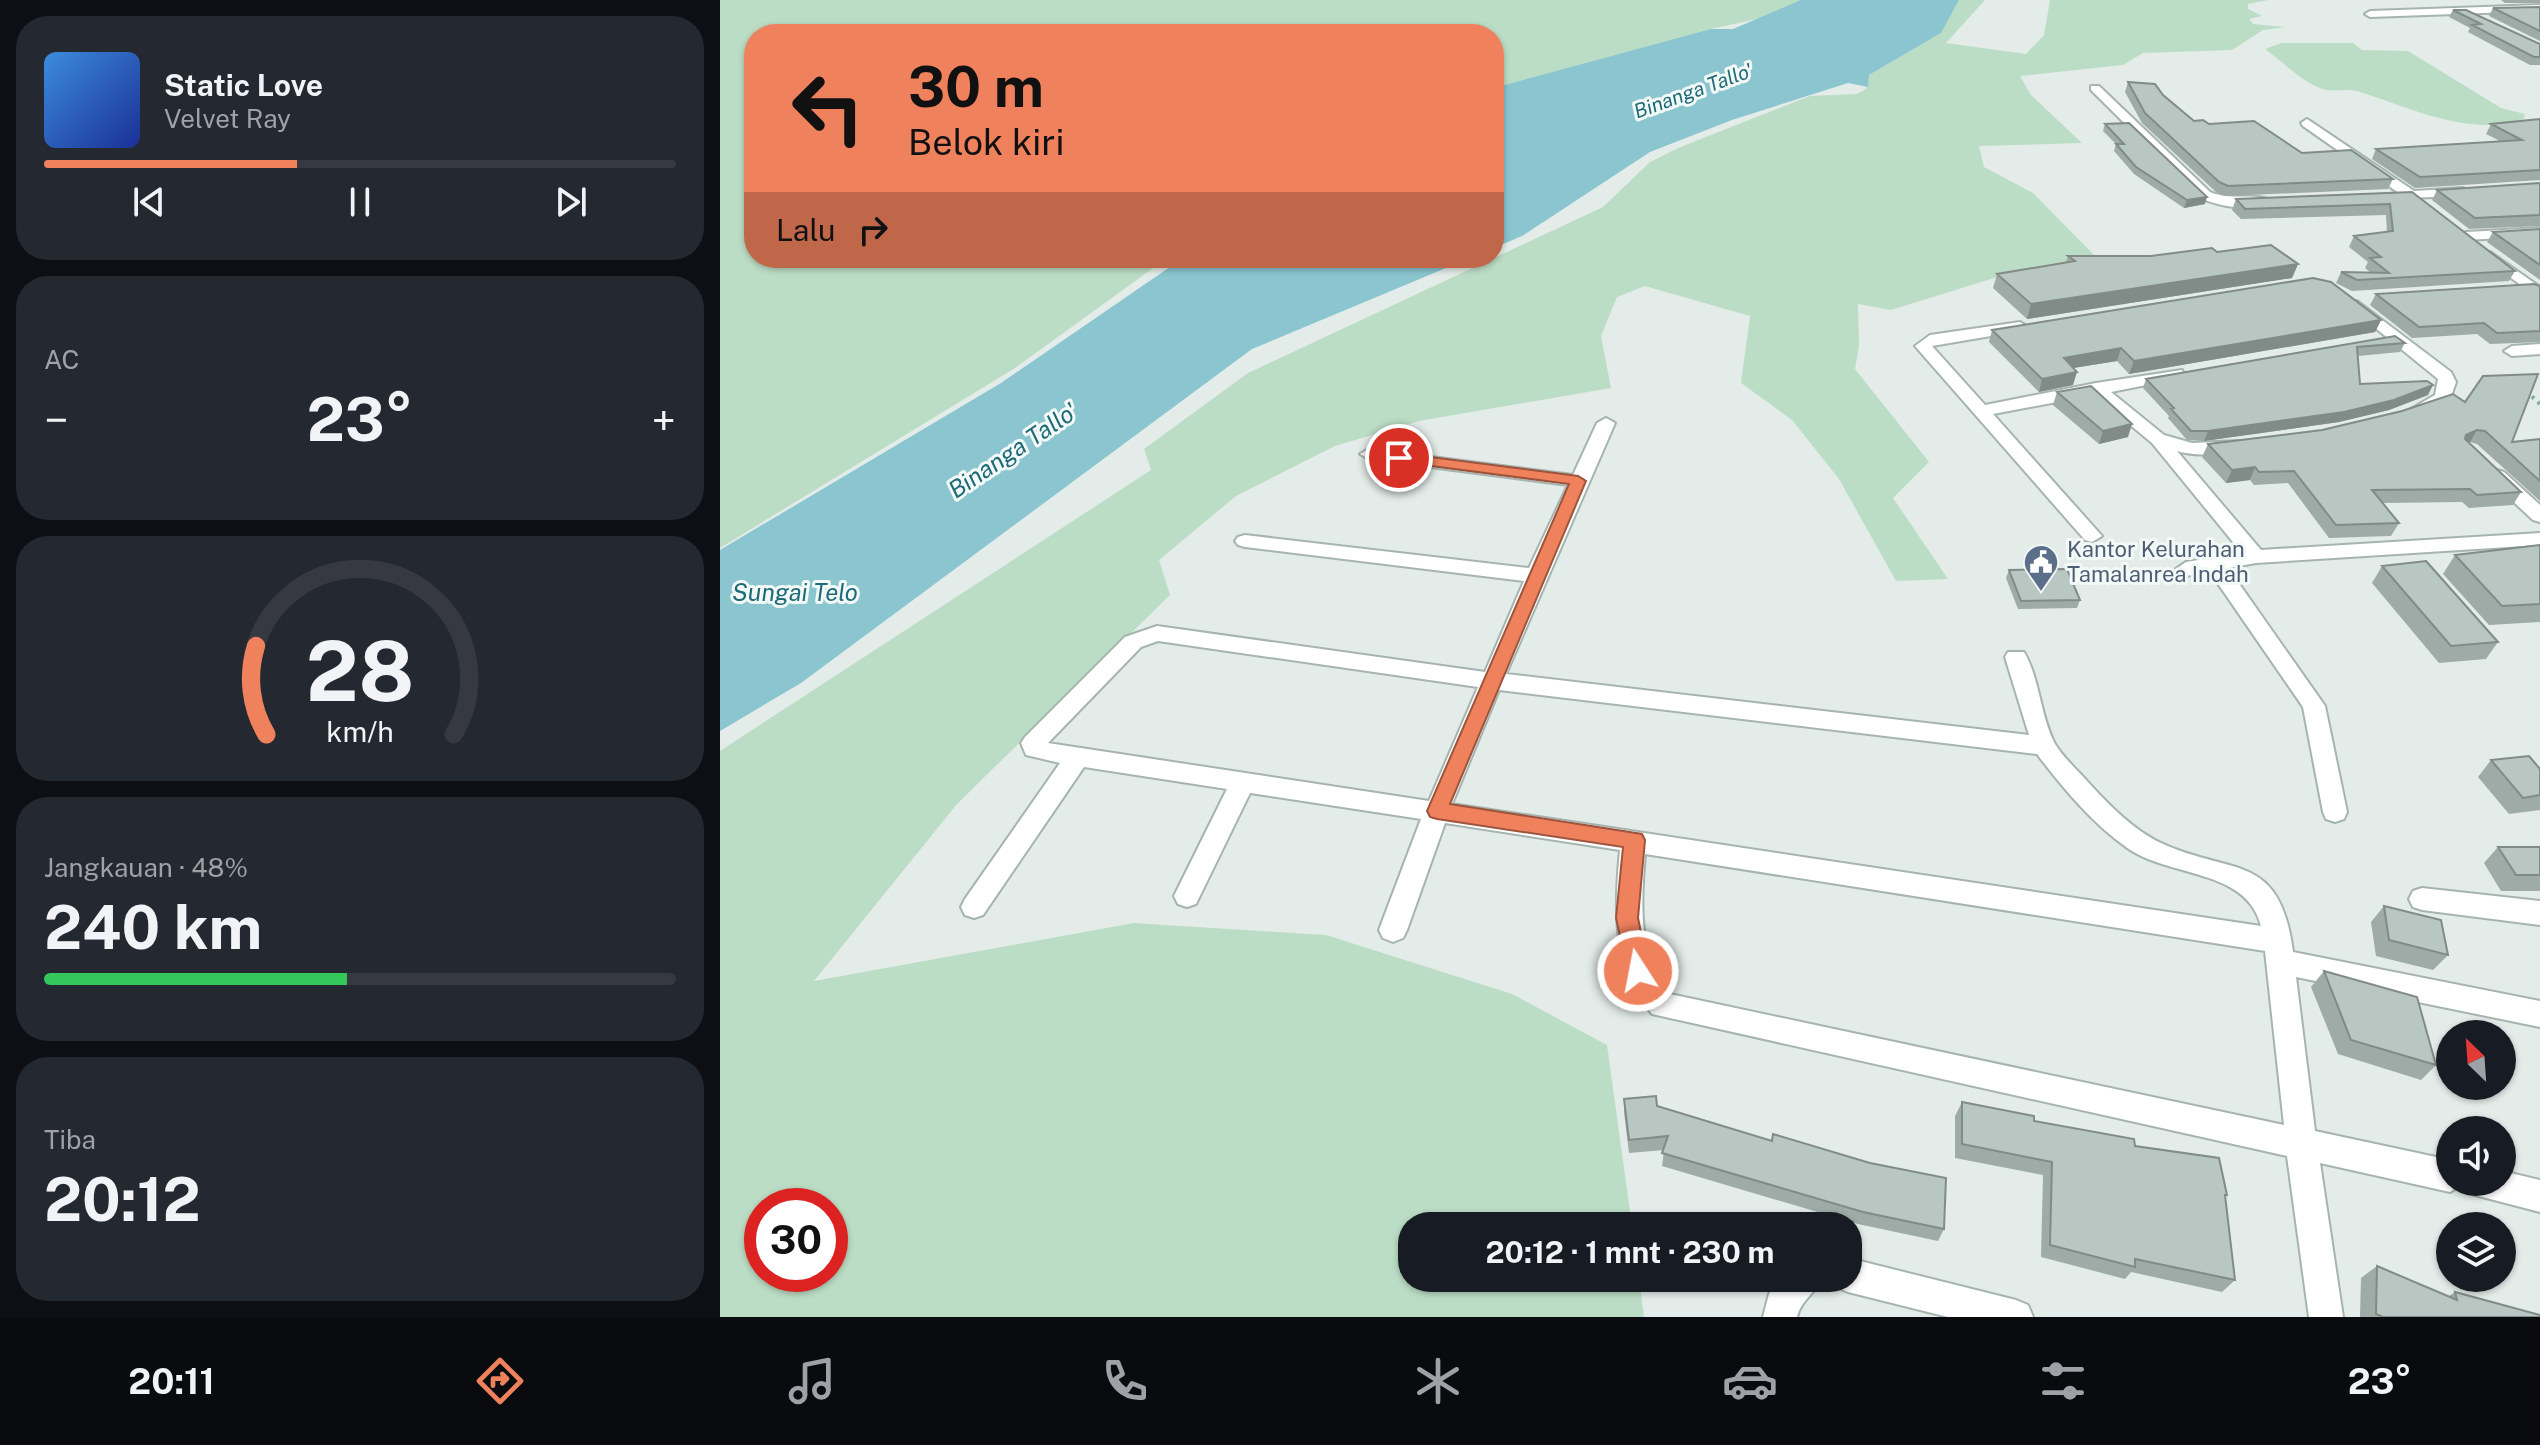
<!DOCTYPE html>
<html lang="id">
<head>
<meta charset="utf-8">
<style>
	:root { --surface:#171b24; --page:#242831; --text:#f1f3f6; --muted:#9ea1a6; --line:#363941; --accent:#f0815d }
	body { margin:0; font-family:"Public Sans",sans-serif; background:var(--page); color:var(--text); height:100vh; display:flex; flex-direction:column; font-size:30px; white-space:nowrap }
	* { box-sizing:border-box; margin:0 }
	p { font-size:26px; color:var(--muted) }
	.icon { flex:none; width:44px; height:44px; fill:none; stroke:currentColor; stroke-width:2; stroke-linecap:round; stroke-linejoin:round }
	.map { position:relative; flex:1; overflow:hidden }
	.sheet { display:flex; flex-direction:column; gap:16px; padding:16px; background:#0d0f14; width:720px }
	.sheet>* { flex:none }
	.hud { position:absolute; left:24px; top:24px; width:760px; height:244px; border-radius:32px; box-shadow:0 2px 6px #0004; background:#f0815d; color:#111; overflow:hidden }
	.needle { width:52px; rotate:335deg }
	.controls { position:absolute; left:1716px; top:1020px; display:grid; gap:16px }
	.controls a { display:grid; place-items:center; width:80px; height:80px; border-radius:50%; background:var(--surface); box-shadow:0 2px 6px #0004; font-size:40px }
	.speed { position:absolute; left:24px; top:1188px; display:flex; gap:16px; font-size:40px; font-weight:700; text-align:center }
	.speed>* { display:grid; place-content:center; width:104px; height:104px; border-radius:50%; background:var(--surface); box-shadow:0 2px 6px #0004; line-height:1 }
	.speed .limit { border:12px solid #d22; background:#fff; color:#111 }
	.pin { position:absolute; display:grid; place-items:center; width:68px; height:68px; color:#fff; margin:-34px; border:4px solid #fff; border-radius:50%; box-shadow:0 2px 8px #0007 }
	.me { position:absolute; width:88px; margin:-44px; rotate:349deg; stroke-linejoin:round; filter:drop-shadow(0 0 6px #0008) }
	.turn { display:flex; align-items:center; gap:28px; height:168px; padding:0 32px; font-size:36px }
	.turn .icon { width:104px; height:104px; stroke-width:2.5 }
	.turn b { display:block; font-size:56px; line-height:68px }
	.then { display:flex; align-items:center; height:76px; padding:0 32px; background:#0003; gap:16px; font-size:30px }
	.big { font-size:60px; font-weight:700; line-height:1.1 }
	.sheet .tile { flex:1; display:flex; flex-direction:column; justify-content:center; gap:12px; min-width:0; padding:0 28px; border-radius:32px; background:var(--page) }
	.sheet .dial { align-items:center; gap:0 }
	.dial svg { height:208px; overflow:visible; fill:none; stroke:var(--line); stroke-width:7; stroke-linecap:round; text-anchor:middle }
	.dial text { fill:var(--text); stroke:none }
	.song { display:flex; align-items:center; gap:24px }
	.cover { width:96px; height:96px; border-radius:12px; background:linear-gradient(135deg,hsl(210 70% 55%),hsl(230 70% 35%)) }
	.played { height:8px; border-radius:4px; background:linear-gradient(90deg,var(--accent) 40%,var(--line) 40%) }
	.keys { display:flex; justify-content:space-around; direction:ltr }
	.heat { display:flex; justify-content:space-between; align-items:center; font-size:44px; direction:ltr }
	.charge { height:12px; border-radius:6px; background:linear-gradient(90deg,#34c759 48%,var(--line) 0) }
	.trip { position:absolute; left:678px; top:1212px; width:464px; height:80px; border-radius:32px; background:var(--surface); box-shadow:0 2px 6px #0004; font-weight:700; line-height:80px; text-align:center }
	.tabs { display:flex; height:128px; justify-content:space-around; align-items:center; background:#090b0e; color:var(--muted) }
	.tabs .icon { width:56px; height:56px }
	.tabs .selected { color:var(--accent) }
	.tabs b { font-size:36px; color:var(--text) }
	main { display:flex; flex:1; min-height:0 }
	.map>svg:first-child { display:block }
</style>
</head>
<body>
<main>
<section class="sheet">
<div class="tile">
<div class="song"><i class="cover"></i><div><b>Static Love</b><p>Velvet Ray</p></div></div>
<div class="played"></div>
<div class="keys"><svg class="icon" aria-label="previous" viewBox="0 0 24 24"><path d="M18 5L8 12l10 7zM5 5v14"/></svg><svg class="icon" aria-label="pause" viewBox="0 0 24 24"><path d="M8 5v14M16 5v14"/></svg><svg class="icon" aria-label="next" viewBox="0 0 24 24"><path d="M6 5l10 7-10 7zM19 5v14"/></svg></div>
</div>
<div class="tile"><p>AC</p>
<div class="heat"><a>−</a><b class="big">23°</b><a>+</a></div>
</div>
<div class="tile dial"><svg viewBox="0 0 100 80">
<path d="M14 69A42 42 0 1 1 86 69"/>
<path d="M14 69A42 42 0 0 1 10 35" stroke="#f0815d"/>
<text x="50" y="56" font-size="32" font-weight="700">28</text>
<text x="50" y="72" font-size="11">km/h</text>
</svg></div>
<div class="tile"><p>Jangkauan · 48%</p><b class="big">240 km</b><div class="charge"></div></div>
<div class="tile"><p>Tiba</p><b class="big">20:12</b></div>
</section>
<div class="map">
<svg width="1820" height="1317" viewBox="0 0 1820 1317">
	<rect width="100%" height="100%" fill="#e3ece8"/>
	<path fill="#bcddc5" fill-rule="evenodd" d="M 0,0 L 1088,0 L 1037,19 L 991,29 L 774,98 L 774,34 L 34,34 L 34,258 L 447,258 L 295,368 L 0,548 Z
		M 1239,0 L 1265,0 L 1226,43 L 1306,54 L 1324,35 L 1330,0 L 1548,0 L 1528,4 L 1528,9 L 1542,16 L 1529,19 L 1533,24 L 1565,27 L 1543,30 L 1512,50 L 1423,53 L 1403,65 L 1300,76 L 1311,95 L 1362,143 L 1259,146 L 1264,167 L 1313,193 L 1377,258 L 1303,269 L 1171,310 L 1138,304 L 1139,346 L 1135,369 L 1209,462 L 1173,498 L 1228,579 L 1176,581 L 1119,479 L 1072,420 L 1021,383 L 1030,316 L 925,286 L 897,297 L 881,336 L 891,388 L 699,421 L 615,446 L 516,496 L 439,560 L 450,595 L 237,804 L 94,981 L 414,923 L 606,935 L 792,994 L 887,1045 L 912,1226 L 692,1226 L 692,1278 L 919,1278 L 924,1317 L 0,1317 L 0,751 L 431,470 L 424,449 L 528,373 L 883,207 L 930,162 L 958,148 L 1090,96 L 1137,94 L 1146,89 L 1149,75 L 1219,34 ZM 42,1206 L 110,1206 L 110,1274 L 42,1274 Z
		M 1562,43 L 1633,43 L 1642,50 L 1688,51 L 1781,108 L 1805,114 L 1804,119 C 1750,138 1689,107 1637,91 C 1626,88 1612,93 1600,88 C 1581,81 1562,61 1545,49 Z"/>
	<path fill="#8bc6d0" d="M 1081,0 L 1239,0 L 1221,33 L 1149,75 L 1148,87 L 1128,83 L 1012,120 L 930,152 L 802,236 L 774,248 L 774,88 L 991,29 L 1013,29 Z
		M 463,258 L 750,258 L 532,349 L 81,683 L 0,731 L 0,550 L 281,383 Z"/>
	<g fill="none" stroke-linecap="round" stroke-linejoin="round">
		<g stroke="#a6b4af" stroke-width="4">
			<path id="minor" d="M 1820,5 L 1820,11 L 1650,17 L 1645,14 L 1650,11 Z
				M 1371,86 L 1379,86 L 1490,192 C 1510,201 1538,192 1551,201 C 1533,214 1499,206 1480,198 L 1371,90 Z
				M 1587,119 L 1694,191 L 1743,188 L 1750,192 L 1743,196 L 1686,198 L 1583,126 L 1581,123 Z
				M 1820,228 L 1820,236 L 1746,240 L 1739,236 L 1746,232 Z
				M 1770,252 L 1820,287 L 1820,299 L 1765,259 L 1765,253 Z
				M 1637,301 L 1731,372 L 1736,382 L 1729,402 L 1706,413 L 1694,413 L 1691,409 L 1715,395 L 1718,379 L 1632,309 L 1629,306 Z
				M 1300,322 L 1308,327 L 1306,330 L 1212,346 L 1265,405 L 1376,383 L 1462,370 L 1464,374 L 1462,378 L 1391,392 L 1444,435 L 1472,443 L 1519,441 L 1522,445 C 1509,457 1474,456 1457,451 L 1541,550 L 1820,533 L 1820,545 L 1536,563 L 1508,568 L 1605,706 L 1627,812 L 1624,819 L 1615,822 L 1606,819 L 1603,812 L 1583,707 L 1490,572 L 1466,576 L 1456,569 L 1466,562 L 1522,553 L 1432,443 L 1374,395 L 1273,414 L 1382,536 L 1372,542 L 1365,540 L 1195,346 L 1210,335 Z
				M 1820,344 L 1820,354 L 1792,356 L 1784,351 L 1792,346 Z
				M 886,418 L 895,423 L 786,674 L 1309,735 L 1285,657 L 1288,652 L 1304,652 C 1320,679 1320,716 1335,744 C 1343,757 1356,769 1367,781 C 1388,804 1413,830 1441,843 C 1512,876 1560,851 1573,952 L 1820,1001 L 1820,1027 L 1576,977 L 1595,1131 L 1730,1160 L 1730,1182 L 1782,1182 L 1782,1171 L 1820,1180 L 1820,1212 L 1747,1193 L 1743,1184 L 1730,1192 L 1600,1163 L 1623,1317 L 1589,1317 L 1567,1156 L 932,1014 C 892,964 894,911 900,850 L 725,823 L 687,930 L 683,938 L 673,942 L 663,938 L 659,930 L 701,819 L 530,793 L 476,904 L 467,907 L 458,904 L 454,896 L 507,789 L 364,767 L 263,915 L 254,918 L 245,915 L 241,907 L 245,899 L 340,763 L 306,755 L 301,743 L 305,737 L 405,637 L 437,626 L 765,672 L 804,581 L 525,547 L 518,545 L 515,541 L 518,537 L 525,535 L 809,568 L 848,485 L 649,459 L 640,454 L 649,449 L 853,475 L 877,423 ZM 438,641 L 758,687 L 709,801 L 328,743 L 421,647 ZM 779,690 L 1317,754 C 1343,788 1371,822 1406,847 C 1448,878 1527,868 1541,926 L 732,804 ZM 925,854 L 1545,951 L 1564,1125 L 950,994 C 917,953 921,904 925,854 Z
				M 1777,470 L 1784,472 L 1820,505 L 1820,522 L 1813,520 L 1770,480 L 1768,476 Z
				M 1702,888 L 1820,901 L 1820,925 L 1702,910 L 1693,907 L 1689,899 L 1693,891 Z
				M 1128,1258 L 1296,1300 L 1308,1305 L 1313,1317 L 1228,1317 L 1128,1292 L 1116,1287 L 1112,1278 L 1128,1278 Z
				M 1059,1278 L 1102,1278 C 1095,1294 1081,1300 1077,1317 L 1043,1317 L 1049,1294 Z"/>
		</g>
		<path stroke="#83afa1" stroke-width="4" stroke-dasharray="3 5" stroke-linecap="butt" d="M 1806,391 L 1820,404"/>
		<use href="#minor" fill="#fff" fill-rule="evenodd"/>
	</g>
	<path fill="#9eaba6" d="M 1781,0 L 1820,0 L 1820,3 L 1785,3 Z
		M 1820,7 L 1820,41 L 1769,16 L 1773,8 Z
		M 1733,10 L 1820,44 L 1820,65 L 1810,65 L 1748,32 L 1750,28 L 1729,17 Z
		M 1408,82 L 1443,95 L 1474,121 L 1673,179 L 1668,189 L 1505,196 L 1496,192 L 1422,123 L 1405,92 Z
		M 1820,119 L 1820,180 L 1695,188 L 1652,159 L 1656,149 L 1780,141 L 1766,134 L 1771,124 Z
		M 1385,124 L 1485,204 L 1464,208 L 1414,174 L 1394,151 L 1396,144 L 1383,131 Z
		M 1820,183 L 1820,226 L 1749,229 L 1712,200 L 1717,190 Z
		M 1692,192 L 1795,271 L 1789,281 L 1632,291 L 1616,283 L 1621,272 L 1650,272 L 1645,268 L 1648,262 L 1629,247 L 1634,236 L 1667,232 L 1666,215 L 1521,219 L 1512,210 L 1516,199 Z
		M 1820,229 L 1820,280 L 1767,242 L 1773,232 Z
		M 1497,252 L 1578,264 L 1572,278 L 1307,319 L 1273,288 L 1277,274 L 1346,262 L 1348,256 L 1431,256 Z
		M 1820,286 L 1820,342 L 1770,344 L 1757,334 L 1692,338 L 1650,305 L 1656,294 Z
		M 1661,320 L 1655,332 L 1409,374 L 1397,361 L 1354,368 L 1353,385 L 1319,392 L 1269,342 L 1272,330 Z
		M 1675,336 L 1685,343 L 1680,352 L 1638,356 L 1640,384 L 1708,395 L 1669,410 L 1619,422 L 1484,441 L 1467,440 L 1448,418 L 1449,416 L 1423,388 L 1426,379 Z
		M 1337,392 L 1408,437 L 1379,444 L 1333,405 Z
		M 1733,394 L 1792,442 L 1820,439 L 1820,501 L 1757,444 L 1750,442 L 1749,442 L 1801,492 L 1793,505 L 1749,508 L 1742,502 L 1662,503 L 1679,523 L 1671,536 L 1609,538 L 1568,483 L 1534,485 L 1530,480 L 1506,483 L 1482,457 L 1488,444 L 1602,430 L 1682,411 Z
		M 1820,545 L 1820,622 L 1769,625 L 1723,574 L 1735,555 Z
		M 1662,566 L 1778,642 L 1766,659 L 1719,663 L 1652,583 Z
		M 1289,570 L 1360,600 L 1357,608 L 1298,609 L 1286,578 Z
		M 1771,760 L 1820,769 L 1820,810 L 1789,814 L 1758,777 Z
		M 1778,847 L 1820,847 L 1820,891 L 1781,891 L 1764,863 Z
		M 1664,906 L 1728,955 L 1713,970 L 1656,956 L 1651,922 Z
		M 1604,971 L 1716,1065 L 1701,1080 L 1618,1054 L 1591,987 Z
		M 904,1099 L 937,1106 L 1224,1229 L 1218,1241 L 1138,1224 L 942,1166 L 944,1150 L 909,1153 L 904,1112 Z
		M 1242,1102 L 1415,1146 L 1507,1195 L 1505,1197 L 1515,1280 L 1502,1292 L 1411,1272 L 1405,1279 L 1321,1257 L 1323,1175 L 1235,1158 L 1235,1116 Z
		M 1657,1266 L 1729,1296 L 1735,1292 L 1820,1317 L 1640,1317 L 1641,1278 Z"/>
	<path fill="#818b87" d="M 1487,197 L 1485,204 L 1464,208 L 1467,200 Z
		M 1578,264 L 1572,278 L 1307,319 L 1311,304 Z
		M 1661,320 L 1655,332 L 1409,374 L 1414,361 Z
		M 1401,348 L 1397,361 L 1340,370 L 1344,358 Z
		M 1357,372 L 1353,385 L 1319,392 L 1322,379 Z
		M 1713,385 L 1708,395 L 1669,410 L 1619,422 L 1484,441 L 1488,431 Z
		M 1412,424 L 1408,437 L 1379,444 L 1383,431 Z
		M 1757,430 L 1750,442 L 1739,447 L 1746,435 Z
		M 1535,467 L 1530,480 L 1506,483 L 1512,470 Z"/>
	<path fill="#b8c7c1" stroke="#818b87" stroke-width="2" d="M 1820,7 L 1820,31 L 1773,8 Z
		M 1733,10 L 1746,10 L 1820,44 L 1820,57 L 1814,57 L 1752,25 L 1761,24 Z
		M 1408,82 L 1435,84 L 1443,95 L 1474,121 L 1483,120 L 1489,124 L 1534,121 L 1582,153 L 1631,150 L 1673,179 L 1508,186 L 1499,182 L 1425,113 Z
		M 1820,119 L 1820,170 L 1700,177 L 1656,149 L 1802,140 L 1771,124 Z
		M 1409,123 L 1487,197 L 1467,200 L 1416,167 L 1396,144 L 1404,144 L 1385,124 Z
		M 1820,183 L 1820,215 L 1755,218 L 1717,190 Z
		M 1692,192 L 1795,271 L 1637,280 L 1621,272 L 1669,273 L 1650,258 L 1661,257 L 1634,236 L 1673,231 L 1670,204 L 1525,209 L 1516,199 Z
		M 1820,229 L 1820,265 L 1773,232 Z
		M 1551,245 L 1578,264 L 1311,304 L 1277,274 L 1355,261 L 1348,256 L 1431,256 L 1492,248 L 1497,252 Z
		M 1593,278 L 1611,282 L 1661,320 L 1414,361 L 1401,348 L 1344,358 L 1357,372 L 1322,379 L 1272,330 Z
		M 1814,284 L 1820,286 L 1820,331 L 1777,333 L 1764,323 L 1699,327 L 1656,294 Z
		M 1675,336 L 1685,343 L 1637,347 L 1640,384 L 1707,381 L 1713,385 L 1674,400 L 1624,412 L 1488,431 L 1471,431 L 1451,409 L 1454,408 L 1426,379 Z
		M 1818,374 L 1792,442 L 1820,439 L 1820,481 L 1765,431 L 1757,430 L 1746,435 L 1745,439 L 1801,492 L 1757,495 L 1750,489 L 1652,490 L 1679,523 L 1616,525 L 1574,471 L 1539,472 L 1535,467 L 1512,470 L 1488,444 L 1602,430 L 1682,411 L 1733,394 L 1745,402 L 1763,376 Z
		M 1371,386 L 1412,424 L 1383,431 L 1337,392 Z
		M 1820,545 L 1820,604 L 1782,606 L 1735,555 Z
		M 1706,561 L 1778,642 L 1731,646 L 1662,566 Z
		M 1347,569 L 1360,600 L 1301,601 L 1289,570 Z
		M 1809,756 L 1820,769 L 1820,795 L 1803,798 L 1771,760 Z
		M 1778,847 L 1820,847 L 1820,875 L 1796,875 Z
		M 1664,906 L 1721,920 L 1728,955 L 1669,940 Z
		M 1604,971 L 1697,997 L 1716,1065 L 1631,1040 Z
		M 936,1096 L 937,1106 L 1052,1141 L 1053,1134 L 1150,1163 L 1226,1178 L 1224,1229 L 1143,1212 L 942,1153 L 948,1136 L 909,1140 L 904,1099 Z
		M 1242,1102 L 1314,1116 L 1314,1121 L 1414,1139 L 1415,1146 L 1499,1158 L 1507,1195 L 1505,1195 L 1515,1280 L 1415,1259 L 1415,1267 L 1330,1245 L 1332,1162 L 1242,1144 Z
		M 1657,1266 L 1737,1300 L 1735,1292 L 1820,1315 L 1820,1317 L 1663,1317 L 1656,1314 Z"/>
	<path fill="#f0815d" stroke="#9c543c" stroke-width="2" d="M 679,453 L 858,476 L 866,481 L 730,804 L 922,834 L 925,840 L 918,918 L 929,971 L 926,978 L 918,981 L 909,978 L 896,918 L 903,847 L 717,819 L 710,817 L 707,811 L 849,484 L 673,461 L 671,458 Z"/>
	<defs>
		<g id="civic-pin" transform="scale(1.8)"><path d="M0 17L-7.5 6A9.5 9.5 0 1 1 7.5 6Z" fill="#5c6f8a" stroke="#f3f9f6"/><path d="M-.6-6.5H3V-4.5H.6V-3L4-1V1h2V6H-6V1h2V-1L-.6-3ZM-1.2 2.5V6h2.4V2.5Z" fill="#fff"/></g>
	</defs>
	<g fill-rule="evenodd">
		<use href="#civic-pin" x="1321" y="562"/>
	</g>
	<g text-anchor="middle" stroke-width="6" stroke-linejoin="round" paint-order="stroke">
		<g font-size="20" font-style="italic" fill="#1d6a79" stroke="#f3f9f6">
			<text transform="translate(973 91) rotate(-20)" y="7">Binanga Tallo'</text>
		</g>
		<g font-size="22" fill="#4e5e75" stroke="#f3f9f6" text-anchor="start">
			<text x="1347" y="557">Kantor Kelurahan<tspan x="1347" dy="25">Tamalanrea Indah</tspan></text>
		</g>
		<g font-size="24" font-style="italic" fill="#1d6a79" stroke="#f3f9f6">
			<text transform="translate(293 451) rotate(-34)" y="8">Binanga Tallo'</text>
			<text x="75" y="601">Sungai Telo</text>
		</g>
	</g>
</svg>
<div class="controls">
<a><svg class="needle" viewBox="-14 -14 28 28"><path d="M0-13l5 13h-10z" fill="#e53935"/><path d="M0 13l5-13h-10z" fill="#9ea1a6"/></svg></a>
<a><svg class="icon" aria-label="sound" viewBox="0 0 24 24"><path d="M4 9h4l5-4v14l-5-4H4zM17 9q2 3 0 6"/></svg></a>
<a><svg class="icon" aria-label="layers" viewBox="0 0 24 24"><path d="M12 4l9 5-9 5-9-5zM3 14l9 5 9-5"/></svg></a>
</div>
<div class="speed"><div class="limit">30</div></div>
<div class="pin" style="left:679px;top:458px;background:#d93025"><svg class="icon" aria-label="arrive" viewBox="0 0 24 24"><path d="M6 21V4h12l-3 4 3 4H6"/></svg></div>
<svg class="me" style="left:918px;top:971px" viewBox="-20 -20 40 40"><circle r="17" fill="#f0815d" stroke="#fff" stroke-width="3"/><path d="M0-11L8 9 0 5-8 9z" fill="#fff"/></svg>
<div class="trip">20:12 · 1 mnt · 230 m</div>
<div class="hud">
<div class="turn"><svg class="icon" aria-label="left" viewBox="0 0 24 24"><path d="M17 20v-9H6M10 6l-5 5 5 5"/></svg><div><b>30 m</b>Belok kiri</div></div>
<div class="then">Lalu<svg class="icon" aria-label="right" viewBox="0 0 24 24"><path d="M7 20v-9h11M14 6l5 5-5 5"/></svg></div>
</div>
</div>
</main>
<nav class="tabs">
<b>20:11</b>
<svg class="icon selected" aria-label="directions" viewBox="0 0 24 24"><path d="M12 3l9 9-9 9-9-9zM9 14v-3h6M13 9l2 2-2 2"/></svg>
<svg class="icon" aria-label="music" viewBox="0 0 24 24"><path d="M9 18V5l10-2v13"/><circle cx="6" cy="18" r="3"/><circle cx="16" cy="16" r="3"/></svg>
<svg class="icon" aria-label="phone" viewBox="0 0 24 24"><path d="M5 4h4l2 5-3 2q2 4 5 5l2-3 5 2v4C11 20 4 13 5 4z"/></svg>
<svg class="icon" aria-label="climate" viewBox="0 0 24 24"><path d="M12 3v18M4 7l16 10M4 17L20 7"/></svg>
<svg class="icon" aria-label="car" viewBox="0 0 24 24"><path d="M5 17H2v-5l4-1 3-4h7l3 4 3 1v5h-3M9 17h6M6 11h13"/><circle cx="7" cy="17" r="2"/><circle cx="17" cy="17" r="2"/></svg>
<svg class="icon" aria-label="filters" viewBox="0 0 24 24"><path d="M4 7h16M4 17h16"/><circle cx="9" cy="7" r="2"/><circle cx="15" cy="17" r="2"/></svg>
<b>23°</b>
</nav>
</body>
</html>
